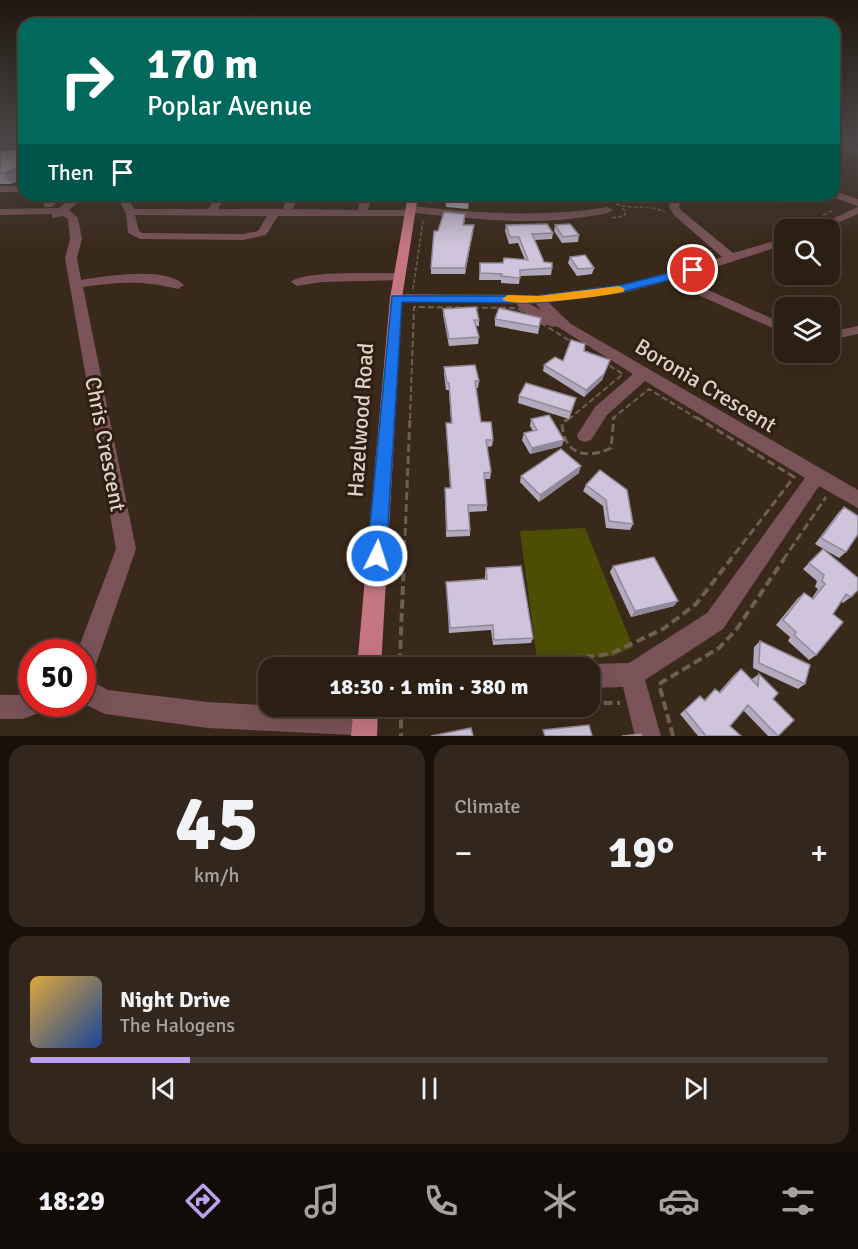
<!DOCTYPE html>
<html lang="en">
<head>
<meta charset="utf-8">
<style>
	:root { --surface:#2b1f14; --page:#33271d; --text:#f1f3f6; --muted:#a6a2a0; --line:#473d34; --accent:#bca0f2 }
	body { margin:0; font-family:Signika,sans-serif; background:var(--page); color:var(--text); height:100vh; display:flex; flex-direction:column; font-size:22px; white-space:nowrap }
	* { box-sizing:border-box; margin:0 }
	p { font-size:20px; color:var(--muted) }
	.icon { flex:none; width:33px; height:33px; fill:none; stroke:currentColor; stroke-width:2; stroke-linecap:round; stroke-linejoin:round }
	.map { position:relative; height:736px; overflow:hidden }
	.side { display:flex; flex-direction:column; gap:9px; padding:9px; background:#18110b; flex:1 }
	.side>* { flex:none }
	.guide { position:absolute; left:18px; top:18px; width:822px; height:183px; border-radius:18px; box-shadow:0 6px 24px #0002,0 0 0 2px var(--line); background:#00695c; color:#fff; overflow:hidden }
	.controls { position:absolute; left:774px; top:219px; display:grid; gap:12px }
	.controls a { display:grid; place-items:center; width:66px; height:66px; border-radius:12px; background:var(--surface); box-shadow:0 6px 24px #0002,0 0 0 2px var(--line); font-size:30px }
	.speed { position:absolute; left:18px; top:639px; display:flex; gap:12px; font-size:30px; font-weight:700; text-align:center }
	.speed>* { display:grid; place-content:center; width:78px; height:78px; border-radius:50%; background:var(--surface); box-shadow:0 6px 24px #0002,0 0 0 2px var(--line); line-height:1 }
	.speed .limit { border:9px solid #d22; background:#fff; color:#111 }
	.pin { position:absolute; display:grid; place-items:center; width:51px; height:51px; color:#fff; margin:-26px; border:3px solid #fff; border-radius:50%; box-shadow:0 2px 6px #0007 }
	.me { position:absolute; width:66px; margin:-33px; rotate:4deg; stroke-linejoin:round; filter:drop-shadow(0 0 4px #0008) }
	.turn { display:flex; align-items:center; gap:21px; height:126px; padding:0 30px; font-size:27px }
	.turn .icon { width:78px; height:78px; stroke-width:2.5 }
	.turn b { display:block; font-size:42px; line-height:51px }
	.then { display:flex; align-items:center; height:57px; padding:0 30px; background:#0003; gap:12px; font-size:22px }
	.big { font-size:45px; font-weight:800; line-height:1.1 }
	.side .widget { flex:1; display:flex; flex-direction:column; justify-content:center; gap:9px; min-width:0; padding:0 21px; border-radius:18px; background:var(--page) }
	.side .dial { align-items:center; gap:0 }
	.dial b { font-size:78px; line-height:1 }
	.song { display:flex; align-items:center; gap:18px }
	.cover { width:72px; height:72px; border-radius:9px; background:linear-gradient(135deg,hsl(40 70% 55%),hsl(220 70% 35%)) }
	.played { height:6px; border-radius:3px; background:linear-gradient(90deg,var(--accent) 20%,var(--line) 20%) }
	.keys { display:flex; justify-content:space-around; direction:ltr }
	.heat { display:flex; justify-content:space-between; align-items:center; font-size:33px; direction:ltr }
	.side .tiles { flex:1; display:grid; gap:9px; grid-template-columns:1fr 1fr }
	.widget:last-child { grid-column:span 2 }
	.trip { position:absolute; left:258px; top:657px; width:342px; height:60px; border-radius:18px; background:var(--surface); box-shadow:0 6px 24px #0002,0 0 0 2px var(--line); font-weight:800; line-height:60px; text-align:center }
	.dock { display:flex; height:96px; justify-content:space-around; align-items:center; background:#110c08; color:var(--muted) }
	.dock .icon { width:42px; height:42px }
	.dock .active { color:var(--accent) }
	.dock b { font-size:27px; color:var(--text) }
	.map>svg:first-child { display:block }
</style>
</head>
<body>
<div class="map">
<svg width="858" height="736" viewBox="0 0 858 736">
	<rect width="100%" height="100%" fill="#39291a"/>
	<path fill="#4d4e04" d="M 585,528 L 633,647 L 613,656 L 537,659 L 520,531 Z"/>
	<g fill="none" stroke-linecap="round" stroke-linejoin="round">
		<path stroke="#6e5f52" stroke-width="1.5" stroke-dasharray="4 2" stroke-linecap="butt" d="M 616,204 C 632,210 649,204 665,212
			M 823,215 L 834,210
			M 612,218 L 624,216 L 626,211 L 622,208
			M 790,230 L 806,222
			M 413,289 L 423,221"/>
		<path stroke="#6e5f52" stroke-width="2" stroke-dasharray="6 3" stroke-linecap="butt" d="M 410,419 L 414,307 L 517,308 L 623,374 L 569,419
			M 612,419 L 649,389 L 698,419"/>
		<path stroke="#6e5f52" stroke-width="3" stroke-dasharray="8 4" stroke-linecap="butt" d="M 571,417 L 562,423 C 563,454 586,460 611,448 L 614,417
			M 696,417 L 794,477 L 730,560
			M 404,560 L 410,417
			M 783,560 L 826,497"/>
		<path stroke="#6e5f52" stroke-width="4" stroke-dasharray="9 4.5" stroke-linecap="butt" d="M 404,559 L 400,657 L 522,658 L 598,656 L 612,653 L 663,629 L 696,604 L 731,559
			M 590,703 L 620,703
			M 401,706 L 401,736
			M 673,736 L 659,684 L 719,648 L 736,630 L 784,559"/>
		<path fill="#795357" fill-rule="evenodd" d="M 834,142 L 858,148 L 858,154 L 834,146 Z
			M 0,186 L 24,186 L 24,192 L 0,192 Z
			M 834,191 L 858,199 L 858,206 L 830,196 L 834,195 Z
			M 53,195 L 64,195 L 52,207 L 44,207 L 44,203 Z
			M 75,195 L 86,195 L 69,210 L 78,218 L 82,239 L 77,258 L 81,280 C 107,276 165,266 184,285 L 178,289 C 142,280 119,282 83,287 L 136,549 L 94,670 L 88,679 L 108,690 L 208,702 L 333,709 L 374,719 L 378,728 L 374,736 L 208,728 L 105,714 L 82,703 L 82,652 L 77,652 L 116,549 L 65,258 L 70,239 L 68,219 L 63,216 L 52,218 L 52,214 L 0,215 L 0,209 L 59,208 Z
			M 117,195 L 127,195 L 134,209 L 208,209 L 217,195 L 227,195 L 218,209 L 283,209 L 288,195 L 298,195 L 293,209 L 358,210 L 361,195 L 371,195 L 368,210 L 406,210 L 411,206 C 478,213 541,218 608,207 L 613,210 C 607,214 599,215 591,216 C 533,226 474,219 415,213 L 410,216 L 278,216 L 266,235 L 243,240 L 140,239 L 128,233 L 126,214 ZM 135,215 L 267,216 L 258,231 L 243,234 L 142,233 L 139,231 Z
			M 672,195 L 682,195 L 679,207 L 682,211 L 733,253 L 784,238 L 784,245 L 684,277 L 695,284 L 784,324 L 784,333 L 687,290 L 672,280 L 623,293 L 548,302 L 571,324 L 858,490 L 858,508 L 819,486 L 723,629 L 645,680 L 661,736 L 635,736 L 623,687 L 590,688 L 590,668 L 582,668 L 590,664 L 629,663 L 707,613 L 805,478 L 645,381 L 607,415 L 591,440 L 585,442 L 579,440 L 577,435 L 595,407 L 633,374 L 558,327 C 545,327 522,314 516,303 L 396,302 L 390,298 L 396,294 L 538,295 L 623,285 L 722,257 L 674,215 L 669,207 ZM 529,303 L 535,303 L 542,311 L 530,304 Z
			M 858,207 L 858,214 L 822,230 L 807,230 Z
			M 399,273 L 403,274 L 405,277 L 403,280 L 322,282 L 297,286 L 291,282 C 304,270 378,274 399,273 Z
			M 858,326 L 858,334 L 830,340 L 830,332 Z
			M 32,691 L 32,704 L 44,704 L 41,712 L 23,719 L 0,719 L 0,695 L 23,695 Z"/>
		<path fill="#c47681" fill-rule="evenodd" d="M 408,195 L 418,195 L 402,298 L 381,668 L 357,668 L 390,298 Z
			M 354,706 L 378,706 L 377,736 L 351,736 Z"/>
	</g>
	<path fill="#b2a9bc" d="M 24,147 L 24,179 L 11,184 L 0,184 L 0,151 L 20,150 Z
		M 231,195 L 286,195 L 284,198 L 232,198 Z
		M 299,195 L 359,195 L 358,198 L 300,197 Z
		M 372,195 L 397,195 L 397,202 L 376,203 L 376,198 L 373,198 Z
		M 445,195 L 469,202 L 468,209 L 446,207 Z
		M 465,220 L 464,225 L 473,231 L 465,274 L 431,274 L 431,268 L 438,231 Z
		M 506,225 L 553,233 L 552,239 L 534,240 L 544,262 L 552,268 L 551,275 L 520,276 L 519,284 L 501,283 L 501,280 L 479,280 L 480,263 L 503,263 L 525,260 L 518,243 L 509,244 L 505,231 Z
		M 555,225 L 579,235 L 578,242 L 562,243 L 554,231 Z
		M 570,257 L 594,268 L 592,274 L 577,276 L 568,263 Z
		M 443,309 L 479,320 L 479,326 L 476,326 L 479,337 L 478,344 L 449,346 L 443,315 Z
		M 541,318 L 538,334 L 495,326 L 495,319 Z
		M 584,351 L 610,360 L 602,380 L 584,397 L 543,371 L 544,365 L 563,361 Z
		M 444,367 L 479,381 L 478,388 L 476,388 L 481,422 L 493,440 L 492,446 L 487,447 L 491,472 L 490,479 L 485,479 L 487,505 L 487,511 L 469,512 L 470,530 L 470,536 L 446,537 L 445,488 L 450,488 L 446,423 L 451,423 L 449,390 L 446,390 L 444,374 Z
		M 519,396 L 576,398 L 569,419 L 518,403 Z
		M 531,419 L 562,446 L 530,454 L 522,440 L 524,433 L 533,431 L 530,426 Z
		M 600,470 L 633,524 L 630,530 L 606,528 L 603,506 L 583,491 L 586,485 Z
		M 579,473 L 539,502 L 520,482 L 521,476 Z
		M 844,507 L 846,552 L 839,558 L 815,544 L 838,513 Z
		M 823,549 L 851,597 L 843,603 L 841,601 L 833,614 L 816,655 L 809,660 L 788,641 L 790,637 L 776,625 L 798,598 L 804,593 L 812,598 L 818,589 L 815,587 L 817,581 L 803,569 Z
		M 613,566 L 674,606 L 631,617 L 610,572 Z
		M 486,568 L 533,638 L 531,643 L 493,645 L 491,630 L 449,633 L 446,582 L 485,579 L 485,573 Z
		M 760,641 L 805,684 L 798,689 L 753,668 L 754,647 Z
		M 741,669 L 752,680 L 752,679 L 759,674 L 773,699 L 778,736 L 768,736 L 743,710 L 730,726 L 741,736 L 698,736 L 680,714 L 700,696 L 704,700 L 715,689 L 719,692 L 735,674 Z"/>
	<path fill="#918999" d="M 21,166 L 24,172 L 24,179 L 11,184 L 4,173 Z
		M 474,225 L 473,231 L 465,274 L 465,268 Z
		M 610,360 L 602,380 L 584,397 L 586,390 Z
		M 564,440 L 562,446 L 530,454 L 532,448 Z
		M 581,466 L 579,473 L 539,502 L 540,495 Z
		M 678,601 L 674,606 L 631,617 L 635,611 Z"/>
	<path fill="#cfc4db" stroke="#918999" stroke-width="1.5" d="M 24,147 L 24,166 L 21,166 L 4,173 L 0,173 L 0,151 L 20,150 Z
		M 375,195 L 397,195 L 397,196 L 375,196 Z
		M 445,195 L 466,195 L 466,196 L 470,196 L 468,203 L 446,201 Z
		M 444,212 L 465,214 L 463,225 L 474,225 L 465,268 L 431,268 L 434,231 L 438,231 Z
		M 547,224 L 553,233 L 532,234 L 544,262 L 552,263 L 552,268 L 520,270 L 520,278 L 501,276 L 502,274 L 480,273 L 480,263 L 503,263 L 504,258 L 528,260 L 519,237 L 510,237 L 506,225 Z
		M 570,224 L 579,235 L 563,237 L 555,225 Z
		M 585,255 L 594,268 L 578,269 L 570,257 Z
		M 476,307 L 479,320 L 474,320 L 479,337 L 449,339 L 443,309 Z
		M 499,308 L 541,318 L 539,327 L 495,319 Z
		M 571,340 L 585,344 L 584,351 L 610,360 L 604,374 L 586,390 L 544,365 L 555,357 L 563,361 Z
		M 475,365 L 479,381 L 475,381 L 481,422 L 491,422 L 493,440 L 486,440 L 491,472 L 484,473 L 487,505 L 468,505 L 470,530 L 447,531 L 445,488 L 451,488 L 446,423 L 452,423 L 449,383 L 447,383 L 444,367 Z
		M 526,383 L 576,398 L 571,412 L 519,396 Z
		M 549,415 L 564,440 L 532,448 L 524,433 L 537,430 L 531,419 Z
		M 561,449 L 581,466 L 540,495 L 521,476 Z
		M 600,470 L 627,490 L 633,524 L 609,521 L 606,500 L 586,485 Z
		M 844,507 L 858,516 L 858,534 L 846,552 L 821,538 Z
		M 823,549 L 858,578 L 858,590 L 851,597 L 846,594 L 833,614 L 843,622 L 816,655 L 794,635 L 796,632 L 783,620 L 804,593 L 813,599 L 825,584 L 822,581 L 824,575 L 809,563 Z
		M 654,557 L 678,601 L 635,611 L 613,566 Z
		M 521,566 L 533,638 L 494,640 L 493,625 L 450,628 L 446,582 L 487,579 L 486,568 Z
		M 760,641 L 810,665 L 805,684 L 759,663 Z
		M 741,669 L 758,686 L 759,674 L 778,693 L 773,699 L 794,720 L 778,736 L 748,705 L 730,726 L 741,736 L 706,736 L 685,710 L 700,696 L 705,701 L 715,689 L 720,693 Z
		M 589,725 L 592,736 L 545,736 L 543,730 Z
		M 471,728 L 473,736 L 431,736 Z
		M 641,734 L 642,736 L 622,736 Z"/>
	<linearGradient id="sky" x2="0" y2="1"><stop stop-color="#1f170e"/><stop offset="0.58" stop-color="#4e4949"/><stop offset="1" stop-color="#4e4949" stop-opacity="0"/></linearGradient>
	<rect width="858" height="245" fill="url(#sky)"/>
	<path fill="#1a73e8" stroke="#114b97" stroke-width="1.5" d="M 693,267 L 697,268 L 697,273 L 622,292 L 538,303 L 402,302 L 386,556 L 383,562 L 377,565 L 370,562 L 367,556 L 392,296 L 538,296 L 622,285 Z"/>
	<path fill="#f59e0b" d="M 619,286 L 625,289 L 623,292 C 605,296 513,309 502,299 L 508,295 L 538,296 Z"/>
	<g text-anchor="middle" stroke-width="6" stroke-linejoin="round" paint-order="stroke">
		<g font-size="22" fill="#ddd2c9" stroke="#2f1f11">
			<text transform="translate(706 385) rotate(31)" y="8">Boronia Crescent</text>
			<text transform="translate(360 420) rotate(-86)" y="8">Hazelwood Road</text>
			<text transform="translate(106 444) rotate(79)" y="8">Chris Crescent</text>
		</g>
	</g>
</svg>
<div class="controls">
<a><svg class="icon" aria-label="search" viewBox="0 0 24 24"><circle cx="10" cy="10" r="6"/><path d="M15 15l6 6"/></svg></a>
<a><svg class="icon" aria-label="layers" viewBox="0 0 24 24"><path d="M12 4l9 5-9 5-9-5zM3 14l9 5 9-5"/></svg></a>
</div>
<div class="speed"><div class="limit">50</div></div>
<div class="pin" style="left:693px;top:270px;background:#d93025"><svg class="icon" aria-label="arrive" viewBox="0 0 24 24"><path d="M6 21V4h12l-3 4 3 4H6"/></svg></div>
<svg class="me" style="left:377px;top:556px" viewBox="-20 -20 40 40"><circle r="17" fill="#1a73e8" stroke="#fff" stroke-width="3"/><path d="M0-11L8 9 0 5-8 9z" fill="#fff"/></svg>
<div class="trip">18:30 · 1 min · 380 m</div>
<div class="guide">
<div class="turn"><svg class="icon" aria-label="right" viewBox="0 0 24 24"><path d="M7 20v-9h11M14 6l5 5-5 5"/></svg><div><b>170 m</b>Poplar Avenue</div></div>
<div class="then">Then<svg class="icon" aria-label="arrive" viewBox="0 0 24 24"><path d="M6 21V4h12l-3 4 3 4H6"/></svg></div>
</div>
</div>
<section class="side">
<div class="tiles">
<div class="widget dial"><b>45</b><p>km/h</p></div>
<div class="widget"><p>Climate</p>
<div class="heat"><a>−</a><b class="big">19°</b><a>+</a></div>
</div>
<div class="widget">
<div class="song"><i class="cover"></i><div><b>Night Drive</b><p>The Halogens</p></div></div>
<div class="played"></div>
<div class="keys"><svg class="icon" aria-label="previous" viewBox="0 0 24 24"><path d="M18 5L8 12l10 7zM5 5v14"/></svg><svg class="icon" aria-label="pause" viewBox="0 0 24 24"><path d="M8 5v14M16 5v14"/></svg><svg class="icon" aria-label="next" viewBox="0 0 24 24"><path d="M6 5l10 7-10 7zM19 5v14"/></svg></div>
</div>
</div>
</section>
<nav class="dock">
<b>18:29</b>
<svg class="icon active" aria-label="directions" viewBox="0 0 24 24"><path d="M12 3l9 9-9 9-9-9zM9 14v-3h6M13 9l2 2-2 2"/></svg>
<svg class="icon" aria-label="music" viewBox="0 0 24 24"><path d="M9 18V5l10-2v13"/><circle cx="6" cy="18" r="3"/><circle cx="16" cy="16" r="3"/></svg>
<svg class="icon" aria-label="phone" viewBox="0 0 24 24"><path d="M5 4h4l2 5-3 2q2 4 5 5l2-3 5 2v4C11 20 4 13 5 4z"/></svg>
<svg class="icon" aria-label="climate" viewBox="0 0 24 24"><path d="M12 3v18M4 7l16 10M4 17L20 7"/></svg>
<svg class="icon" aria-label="car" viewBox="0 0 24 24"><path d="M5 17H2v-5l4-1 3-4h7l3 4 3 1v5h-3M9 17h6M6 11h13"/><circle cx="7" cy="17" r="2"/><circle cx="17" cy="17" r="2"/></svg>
<svg class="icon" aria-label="filters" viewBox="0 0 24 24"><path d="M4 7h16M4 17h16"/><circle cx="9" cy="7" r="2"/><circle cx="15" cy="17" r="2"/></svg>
</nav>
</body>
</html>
